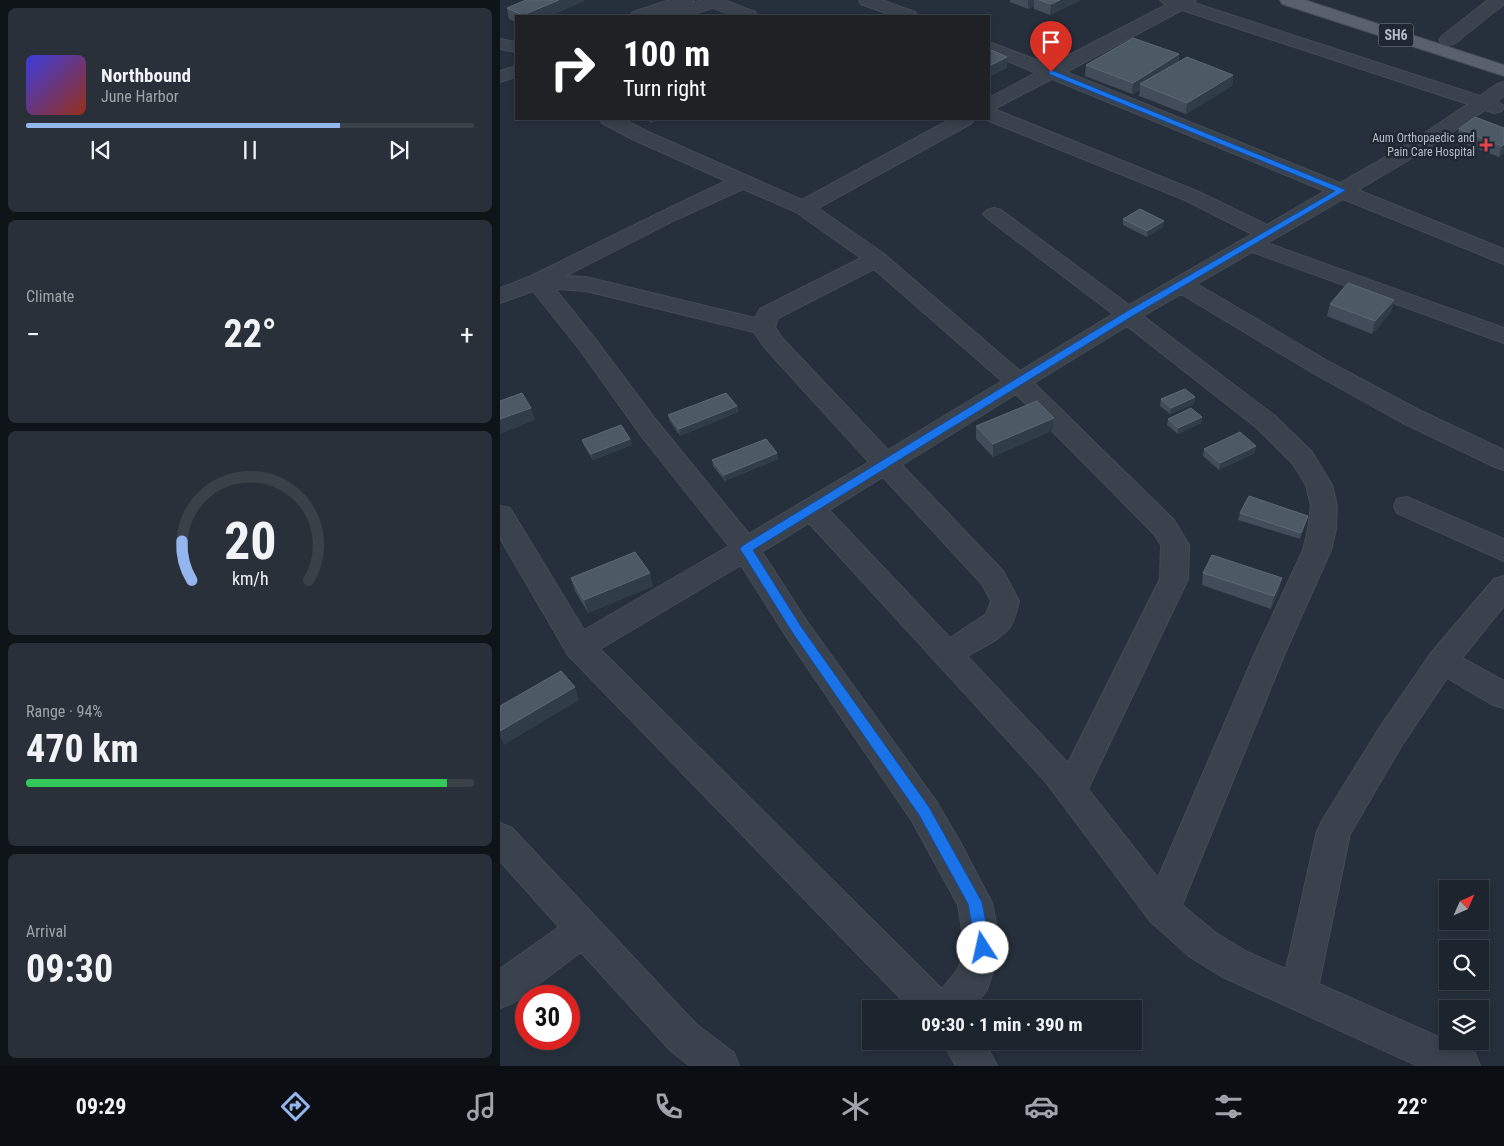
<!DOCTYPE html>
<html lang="en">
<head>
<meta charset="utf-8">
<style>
	:root { --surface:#1c242d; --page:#293039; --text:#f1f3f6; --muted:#a0a4aa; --line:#3a4149; --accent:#93b6ef }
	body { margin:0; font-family:"Roboto Condensed",sans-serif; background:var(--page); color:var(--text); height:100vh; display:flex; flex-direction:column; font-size:19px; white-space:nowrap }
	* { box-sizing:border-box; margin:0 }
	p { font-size:16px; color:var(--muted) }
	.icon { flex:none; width:28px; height:28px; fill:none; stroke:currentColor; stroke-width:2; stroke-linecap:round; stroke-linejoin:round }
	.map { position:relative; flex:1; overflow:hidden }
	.side { display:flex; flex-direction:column; gap:8px; padding:8px; background:#0f1419; width:500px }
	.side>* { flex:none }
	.hud { position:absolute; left:15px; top:15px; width:475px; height:105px; border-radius:0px; box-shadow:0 2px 8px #0003,0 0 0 1px var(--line); background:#202124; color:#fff; overflow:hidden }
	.needle { width:32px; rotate:45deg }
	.fabs { position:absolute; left:939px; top:880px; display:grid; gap:10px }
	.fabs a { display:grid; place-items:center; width:50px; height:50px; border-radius:0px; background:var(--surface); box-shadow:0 2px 8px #0003,0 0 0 1px var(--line); font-size:25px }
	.speed { position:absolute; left:15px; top:985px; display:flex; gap:10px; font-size:25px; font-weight:700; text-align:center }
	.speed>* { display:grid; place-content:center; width:65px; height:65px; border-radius:50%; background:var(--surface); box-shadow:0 2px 8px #0003,0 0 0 1px var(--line); line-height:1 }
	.speed .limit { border:8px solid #d22; background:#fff; color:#111 }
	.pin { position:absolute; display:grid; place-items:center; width:42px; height:42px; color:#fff; margin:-51px -21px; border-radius:50% 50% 50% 0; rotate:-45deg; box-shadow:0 0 5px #0007 }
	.pin .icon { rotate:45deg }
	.me { position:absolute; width:55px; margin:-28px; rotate:350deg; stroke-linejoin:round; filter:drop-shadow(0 0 4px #0008) }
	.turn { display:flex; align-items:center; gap:18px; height:105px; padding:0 25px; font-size:22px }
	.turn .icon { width:65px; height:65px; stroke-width:2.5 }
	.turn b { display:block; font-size:35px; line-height:42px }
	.big { font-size:38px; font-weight:700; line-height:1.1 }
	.side .widget { flex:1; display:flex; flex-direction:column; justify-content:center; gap:8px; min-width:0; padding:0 18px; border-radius:8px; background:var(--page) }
	.side .dial { align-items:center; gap:0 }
	.dial svg { height:130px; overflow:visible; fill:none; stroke:var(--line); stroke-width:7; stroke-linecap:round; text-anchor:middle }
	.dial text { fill:var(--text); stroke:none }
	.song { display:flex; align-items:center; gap:15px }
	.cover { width:60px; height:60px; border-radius:8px; background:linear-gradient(135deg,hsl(240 70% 55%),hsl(10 70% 35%)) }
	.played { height:5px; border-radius:2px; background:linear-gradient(90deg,var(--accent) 70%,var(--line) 70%) }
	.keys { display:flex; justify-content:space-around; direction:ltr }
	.heat { display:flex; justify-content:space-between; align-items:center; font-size:28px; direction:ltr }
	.charge { height:8px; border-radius:4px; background:linear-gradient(90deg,#34c759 94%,var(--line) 0) }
	.trip { position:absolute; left:362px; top:1000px; width:280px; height:50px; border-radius:0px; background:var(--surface); box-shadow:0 2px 8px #0003,0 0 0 1px var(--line); font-weight:700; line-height:50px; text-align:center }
	.dock { display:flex; height:80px; justify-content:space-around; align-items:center; background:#0b0e12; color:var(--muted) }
	.dock .icon { width:35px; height:35px }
	.dock .on { color:var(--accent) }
	.dock b { font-size:22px; color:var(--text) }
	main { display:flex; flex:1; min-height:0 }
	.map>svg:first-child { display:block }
</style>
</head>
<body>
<main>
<section class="side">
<div class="widget">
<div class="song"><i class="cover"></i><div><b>Northbound</b><p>June Harbor</p></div></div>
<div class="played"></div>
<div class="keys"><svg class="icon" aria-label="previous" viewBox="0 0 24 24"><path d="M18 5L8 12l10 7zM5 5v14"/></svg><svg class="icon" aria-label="pause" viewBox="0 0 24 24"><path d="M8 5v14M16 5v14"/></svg><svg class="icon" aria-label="next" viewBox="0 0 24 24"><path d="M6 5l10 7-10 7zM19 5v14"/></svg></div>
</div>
<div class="widget"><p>Climate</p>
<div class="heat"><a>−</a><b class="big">22°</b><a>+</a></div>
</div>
<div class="widget dial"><svg viewBox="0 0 100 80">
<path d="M14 69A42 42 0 1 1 86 69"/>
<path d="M14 69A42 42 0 0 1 8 45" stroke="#93b6ef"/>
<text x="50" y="56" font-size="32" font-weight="700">20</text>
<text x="50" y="72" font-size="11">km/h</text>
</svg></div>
<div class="widget"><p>Range · 94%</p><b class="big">470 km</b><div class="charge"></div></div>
<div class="widget"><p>Arrival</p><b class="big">09:30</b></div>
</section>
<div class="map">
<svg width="1004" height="1066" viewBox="0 0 1004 1066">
	<rect width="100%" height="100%" fill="#26303c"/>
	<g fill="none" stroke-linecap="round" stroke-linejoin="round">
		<g stroke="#434b56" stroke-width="2">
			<path id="minor" d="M 207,0 L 224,0 L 255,12 L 258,16 L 235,16 L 208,6 L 206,2 Z
				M 359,0 L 382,0 L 415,12 L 418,16 L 394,16 L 361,4 Z
				M 660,0 L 696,0 L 694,3 L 980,96 L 997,84 L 1004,82 L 1004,96 L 997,101 L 1004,106 L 1002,111 L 995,113 L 985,110 L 927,149 L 858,190 L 1004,249 L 1004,264 L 843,199 L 767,243 L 1004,328 L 1004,343 L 752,252 L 697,284 L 831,363 L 917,409 L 1004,450 L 1004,470 L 995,467 L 899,421 L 813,373 L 681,294 L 643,316 L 775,416 L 812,452 L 832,485 L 837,506 L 836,529 L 831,550 L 785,653 L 682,905 L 716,933 L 747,952 L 786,969 L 817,831 L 822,821 L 880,727 L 931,653 L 994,579 L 1004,576 L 1004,606 L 962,658 L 1004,681 L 1004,708 L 993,705 L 947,678 L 902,745 L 850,834 L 819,984 L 975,1053 L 980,1066 L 918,1066 L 721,976 L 690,957 L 650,921 L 545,781 L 309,523 L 262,552 L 308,623 L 436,801 L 460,842 L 492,903 L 501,947 L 487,990 L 472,1009 L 411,1009 L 68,655 L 0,538 L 0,506 L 10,508 L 84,630 L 229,546 L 142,437 L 80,350 L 33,291 L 0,303 L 0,288 L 29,277 L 159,213 L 226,181 L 132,139 L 102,123 L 100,119 L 123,119 L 146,131 L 302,200 L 451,119 L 474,119 L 472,123 L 318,208 L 384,254 L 520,371 L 613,314 L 487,218 L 483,214 L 487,210 L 494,208 L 501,210 L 629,305 L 752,234 L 685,200 L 484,119 L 489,119 L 489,98 L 536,73 L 489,53 L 489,42 L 550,65 L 666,5 ZM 682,10 L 968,104 L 913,141 L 840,183 L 566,72 ZM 552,79 L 825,191 L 767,225 L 699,192 L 494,109 ZM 243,189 L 296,212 L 361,258 L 260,309 L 255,318 L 86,277 L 65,276 L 173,221 ZM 374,269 L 502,381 L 388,450 L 283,339 L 275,327 L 278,318 ZM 55,289 L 86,291 L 254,332 L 266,349 L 369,462 L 249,534 L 160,425 L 96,340 ZM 627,326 L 757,428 L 793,464 L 806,485 L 811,506 L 808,529 L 803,550 L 755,653 L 658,878 L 588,789 L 688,579 L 689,545 L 674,520 L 534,383 ZM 516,394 L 654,534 L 661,545 L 660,579 L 568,763 L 467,656 C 481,648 500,640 510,627 C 515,620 517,609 519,601 L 503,571 L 402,465 ZM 383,477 L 482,584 L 491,601 L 486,614 L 450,638 L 329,510 ZM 241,565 L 288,639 L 412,821 L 458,905 L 465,947 L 458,969 L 442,989 L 100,649 Z
				M 988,0 L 1004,0 L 1004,4 L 954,44 L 948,45 L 942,44 L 939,40 L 942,36 Z
				M 0,39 L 16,42 L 16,52 L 0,49 Z
				M 907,497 L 1004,539 L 1004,561 L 897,513 L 894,506 L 897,499 Z
				M 0,823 L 12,828 L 196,1024 L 234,1053 L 239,1066 L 190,1066 L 170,1050 L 81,952 L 13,1003 L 0,1008 L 0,969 L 59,927 L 0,861 Z
				M 442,1041 L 484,1041 L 497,1066 L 456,1066 Z"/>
		</g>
		<g stroke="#434b56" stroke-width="2">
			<path id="tertiary" d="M 170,0 L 194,0 L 192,3 L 202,0 L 227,0 L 225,4 L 187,16 L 163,16 L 165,13 L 155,16 L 130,16 L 133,12 Z
				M 16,66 L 16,77 L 0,82 L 0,71 Z"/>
		</g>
		<g stroke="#434b56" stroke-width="2">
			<path id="primary" d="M 780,0 L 805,0 L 1004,65 L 1004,76 L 782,4 Z"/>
		</g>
		<use href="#minor" fill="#3a424d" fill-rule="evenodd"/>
		<use href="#tertiary" fill="#3a424d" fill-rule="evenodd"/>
		<use href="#primary" fill="#58616c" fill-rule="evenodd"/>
	</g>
	<path fill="#424c5a" d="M 510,0 L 581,0 L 550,15 L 534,9 L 534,6 L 528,9 L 510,2 Z
		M 84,1 L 49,16 L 16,16 L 16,22 L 9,19 L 7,8 Z
		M 679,54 L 679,62 L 733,75 L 732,86 L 686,114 L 639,96 L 640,90 L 632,94 L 585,76 L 586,65 Z
		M 144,119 L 162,119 L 152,123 Z
		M 1004,128 L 1004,153 L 999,157 L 956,141 L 959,129 Z
		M 623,219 L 663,227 L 647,237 L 623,225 Z
		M 894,300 L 891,312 L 872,334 L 827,316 L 830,304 Z
		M 695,397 L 694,404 L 670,414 L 660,406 L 661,399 Z
		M 237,406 L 238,412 L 180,436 L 170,421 L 168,415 Z
		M 702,417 L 701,423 L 678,434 L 667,425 L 668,419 Z
		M 554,418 L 553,430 L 493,457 L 476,439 L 476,426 Z
		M 130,439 L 132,445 L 93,460 L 84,446 L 82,440 Z
		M 704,449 L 755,453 L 719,470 L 703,456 Z
		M 277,453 L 278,459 L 225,481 L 213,466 L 212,460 Z
		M 740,513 L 808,516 L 806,522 L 800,539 L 738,520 Z
		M 703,573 L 779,591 L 771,609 L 702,585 Z
		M 71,578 L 153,586 L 88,613 L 75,591 Z"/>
	<path fill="#313c49" d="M 59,0 L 84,0 L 84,1 L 49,16 L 24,16 L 23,15 Z
		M 528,0 L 534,0 L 534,6 L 528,9 Z
		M 560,0 L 581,0 L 550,15 L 551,4 Z
		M 679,54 L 678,66 L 640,84 L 640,90 L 632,94 L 633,83 Z
		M 507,57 L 507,68 L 489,77 L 489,66 Z
		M 733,75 L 732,86 L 686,114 L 687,103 Z
		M 151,119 L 162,119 L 152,123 Z
		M 1004,144 L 1004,153 L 999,157 L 1002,146 Z
		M 664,221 L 663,227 L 647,237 L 647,231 Z
		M 894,300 L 891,312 L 872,334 L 875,321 Z
		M 695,397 L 694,404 L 670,414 L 671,408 Z
		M 237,406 L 238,412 L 180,436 L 179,429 Z
		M 31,408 L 35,420 L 0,434 L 0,419 Z
		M 702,417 L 701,423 L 678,434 L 678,428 Z
		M 554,418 L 553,430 L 493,457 L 493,444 Z
		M 130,439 L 132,445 L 93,460 L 91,454 Z
		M 756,446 L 755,453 L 719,470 L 720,463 Z
		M 277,453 L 278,459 L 225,481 L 224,475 Z
		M 808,516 L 806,522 L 800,539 L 801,533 Z
		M 150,573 L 153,586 L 88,613 L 84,600 Z
		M 782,578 L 779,591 L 771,609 L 774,596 Z
		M 75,687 L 79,700 L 4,745 L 0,736 L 0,731 Z"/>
	<path fill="#4e5966" stroke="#5e6875" d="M 26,0 L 59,0 L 23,15 L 7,8 Z
		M 539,0 L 560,0 L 551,4 Z
		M 633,38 L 679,54 L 633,83 L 586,65 Z
		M 489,49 L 507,57 L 489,66 Z
		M 687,57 L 733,75 L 687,103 L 640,84 Z
		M 975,117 L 1004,128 L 1004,144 L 1002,146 L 959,129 Z
		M 640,209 L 664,221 L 647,231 L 623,219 Z
		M 848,283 L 894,300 L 875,321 L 830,304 Z
		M 685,389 L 695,397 L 671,408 L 661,399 Z
		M 22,393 L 31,408 L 0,419 L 0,401 Z
		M 226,393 L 237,406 L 179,429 L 168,415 Z
		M 537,401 L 554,418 L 493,444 L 476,426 Z
		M 691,408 L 702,417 L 678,428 L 668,419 Z
		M 121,425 L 130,439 L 91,454 L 82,440 Z
		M 740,432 L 756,446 L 720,463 L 704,449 Z
		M 266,439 L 277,453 L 224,475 L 212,460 Z
		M 749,496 L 808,516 L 801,533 L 740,513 Z
		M 135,552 L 150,573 L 84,600 L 71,578 Z
		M 712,555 L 782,578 L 774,596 L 703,573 Z
		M 61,671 L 75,687 L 0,731 L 0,706 Z"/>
	<path fill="#1a73e8" stroke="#114b97" d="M 551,70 L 846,190 L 631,317 L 253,550 L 302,628 L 429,807 L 482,902 L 491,948 L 489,952 L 483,954 L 478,952 L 476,948 L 468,904 L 419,815 L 294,635 L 240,549 L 242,546 L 624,313 L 835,191 L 549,74 L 549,71 Z"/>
	<path fill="#e0444e" stroke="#1f2732" stroke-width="2" d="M983.5 137.5h5v5h5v5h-5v5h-5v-5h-5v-5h5z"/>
	<g text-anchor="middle" stroke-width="5" stroke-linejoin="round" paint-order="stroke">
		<g font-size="12" fill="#b6bdc8" stroke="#1f2732" text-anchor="end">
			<text x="975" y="142">Aum Orthopaedic and<tspan x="975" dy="14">Pain Care Hospital</tspan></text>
		</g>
		<rect fill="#1f2732" stroke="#89909b" stroke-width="1" x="878.5" y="23.5" width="35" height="23" rx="4"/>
		<g font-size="14" font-weight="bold" fill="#b6bdc8">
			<text x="896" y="40">SH6</text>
		</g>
	</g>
</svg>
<div class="fabs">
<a><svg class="needle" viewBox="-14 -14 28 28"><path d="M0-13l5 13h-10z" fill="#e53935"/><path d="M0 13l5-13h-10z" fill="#a0a4aa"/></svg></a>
<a><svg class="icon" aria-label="search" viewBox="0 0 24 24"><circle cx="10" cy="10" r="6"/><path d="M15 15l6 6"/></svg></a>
<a><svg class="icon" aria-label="layers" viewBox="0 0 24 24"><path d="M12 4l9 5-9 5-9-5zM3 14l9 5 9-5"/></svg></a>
</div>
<div class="speed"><div class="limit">30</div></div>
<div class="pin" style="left:551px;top:72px;background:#d93025"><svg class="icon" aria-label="arrive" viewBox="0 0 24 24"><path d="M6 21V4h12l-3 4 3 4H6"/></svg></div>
<svg class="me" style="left:483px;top:948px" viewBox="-20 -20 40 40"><circle r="19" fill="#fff"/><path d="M0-13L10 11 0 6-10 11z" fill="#1a73e8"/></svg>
<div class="trip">09:30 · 1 min · 390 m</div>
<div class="hud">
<div class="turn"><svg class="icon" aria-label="right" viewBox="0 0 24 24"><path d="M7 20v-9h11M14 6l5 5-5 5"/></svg><div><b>100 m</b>Turn right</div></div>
</div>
</div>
</main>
<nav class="dock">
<b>09:29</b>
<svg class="icon on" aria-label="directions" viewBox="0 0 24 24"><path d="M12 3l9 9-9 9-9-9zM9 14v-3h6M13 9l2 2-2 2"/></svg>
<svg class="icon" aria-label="music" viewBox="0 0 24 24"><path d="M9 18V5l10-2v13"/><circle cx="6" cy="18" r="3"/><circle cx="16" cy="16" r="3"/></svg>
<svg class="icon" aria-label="phone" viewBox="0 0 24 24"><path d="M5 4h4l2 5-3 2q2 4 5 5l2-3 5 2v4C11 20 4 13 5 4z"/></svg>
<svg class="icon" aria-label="climate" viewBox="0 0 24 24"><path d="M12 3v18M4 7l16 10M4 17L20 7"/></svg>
<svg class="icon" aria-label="car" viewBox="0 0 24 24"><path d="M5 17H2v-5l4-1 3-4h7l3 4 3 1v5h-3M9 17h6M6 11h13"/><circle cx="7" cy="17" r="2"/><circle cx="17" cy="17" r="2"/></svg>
<svg class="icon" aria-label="filters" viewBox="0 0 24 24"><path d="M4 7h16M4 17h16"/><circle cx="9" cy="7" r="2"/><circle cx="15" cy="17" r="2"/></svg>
<b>22°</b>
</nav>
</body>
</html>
